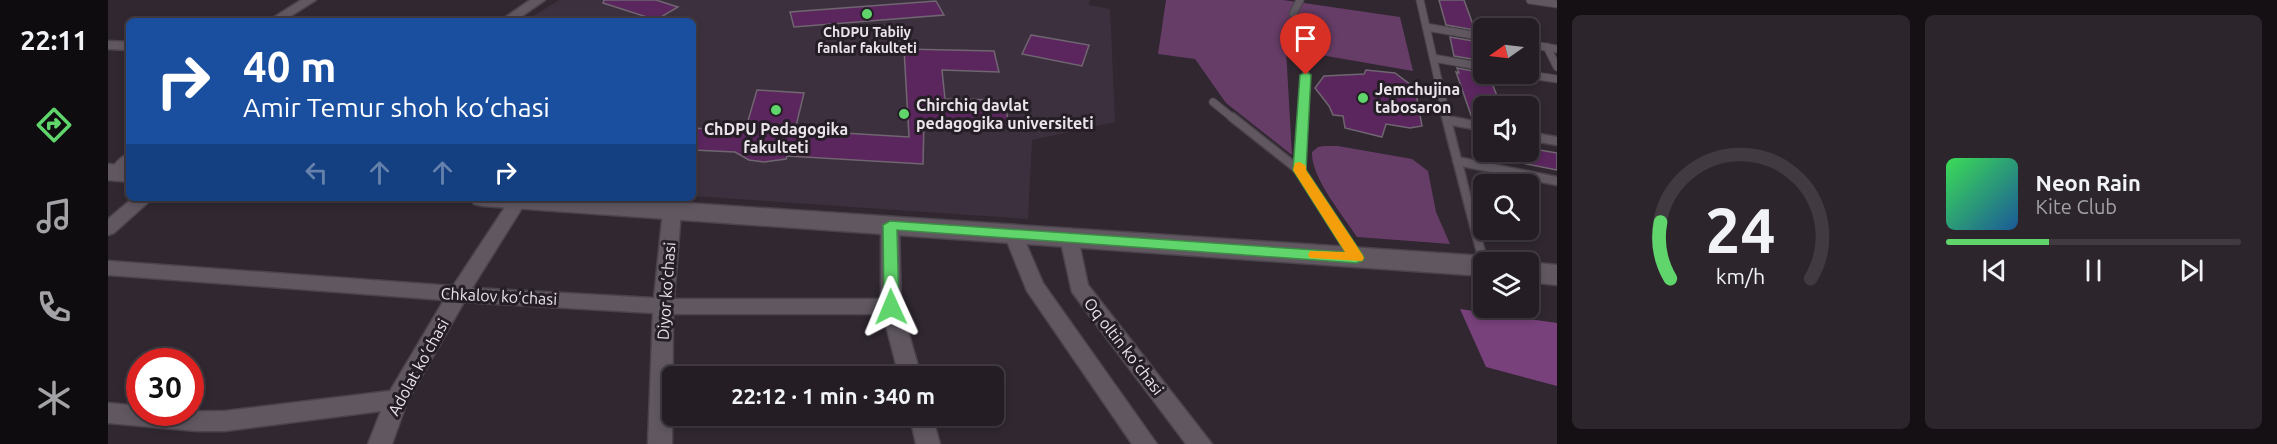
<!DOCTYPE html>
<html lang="en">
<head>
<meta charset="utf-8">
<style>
	:root { --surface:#241d24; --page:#2c262c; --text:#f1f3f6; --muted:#a3a2a6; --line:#413b41; --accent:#60d56b }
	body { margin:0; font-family:Ubuntu,sans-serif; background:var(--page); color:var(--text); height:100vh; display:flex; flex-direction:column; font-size:22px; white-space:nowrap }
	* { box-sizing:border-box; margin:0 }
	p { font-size:20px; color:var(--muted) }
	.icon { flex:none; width:33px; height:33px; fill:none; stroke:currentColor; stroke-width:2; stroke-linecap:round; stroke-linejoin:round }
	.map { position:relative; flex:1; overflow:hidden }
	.panel { display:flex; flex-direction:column; gap:15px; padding:15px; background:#141014; width:720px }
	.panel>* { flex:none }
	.top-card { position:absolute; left:18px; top:18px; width:570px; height:183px; border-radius:9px; box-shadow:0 3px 9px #0003,0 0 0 2px var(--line); background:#1a4fa0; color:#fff; overflow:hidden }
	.needle { width:39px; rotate:256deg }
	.fabs { position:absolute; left:1365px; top:18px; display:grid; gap:12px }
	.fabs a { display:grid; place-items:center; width:66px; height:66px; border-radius:9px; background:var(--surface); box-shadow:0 3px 9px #0003,0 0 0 2px var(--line); font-size:30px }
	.speed { position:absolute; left:18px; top:348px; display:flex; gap:12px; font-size:30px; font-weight:700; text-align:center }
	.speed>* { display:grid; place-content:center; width:78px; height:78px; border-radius:50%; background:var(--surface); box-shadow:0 3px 9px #0003,0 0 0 2px var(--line); line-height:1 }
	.speed .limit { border:9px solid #d22; background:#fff; color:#111 }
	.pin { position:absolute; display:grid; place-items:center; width:51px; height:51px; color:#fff; margin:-62px -26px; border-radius:50% 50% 50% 0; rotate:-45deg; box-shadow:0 0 6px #0007 }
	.pin .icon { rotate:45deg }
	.me { position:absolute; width:66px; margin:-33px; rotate:359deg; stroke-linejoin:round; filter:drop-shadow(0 0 4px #0008) }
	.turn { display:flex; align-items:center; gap:21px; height:126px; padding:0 18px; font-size:27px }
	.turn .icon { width:78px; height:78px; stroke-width:2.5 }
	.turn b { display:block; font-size:42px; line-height:51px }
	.lanes { display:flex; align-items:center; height:57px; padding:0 18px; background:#0003; justify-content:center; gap:30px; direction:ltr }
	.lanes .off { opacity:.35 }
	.panel .widget { flex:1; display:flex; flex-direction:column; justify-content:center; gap:9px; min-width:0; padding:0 21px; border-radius:9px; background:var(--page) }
	.panel .dial { align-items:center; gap:0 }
	.dial svg { height:156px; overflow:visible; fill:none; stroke:var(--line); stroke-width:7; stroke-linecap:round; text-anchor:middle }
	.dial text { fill:var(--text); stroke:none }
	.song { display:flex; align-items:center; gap:18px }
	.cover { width:72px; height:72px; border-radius:9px; background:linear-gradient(135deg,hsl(130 70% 55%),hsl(210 70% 35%)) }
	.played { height:6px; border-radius:3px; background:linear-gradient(90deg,var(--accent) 35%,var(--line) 35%) }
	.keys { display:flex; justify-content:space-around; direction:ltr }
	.panel .tiles { flex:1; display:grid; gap:15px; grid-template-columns:repeat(2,1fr) }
	.trip { position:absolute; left:554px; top:366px; width:342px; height:60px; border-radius:9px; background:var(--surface); box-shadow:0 3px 9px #0003,0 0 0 2px var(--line); font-weight:700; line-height:60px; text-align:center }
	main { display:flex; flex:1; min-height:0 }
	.tab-bar { display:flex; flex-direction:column; width:108px; justify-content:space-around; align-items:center; background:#0e0c0e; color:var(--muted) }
	.tab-bar .icon { width:42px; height:42px }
	.tab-bar .active { color:var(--accent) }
	.tab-bar b { font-size:27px; color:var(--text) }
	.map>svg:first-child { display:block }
</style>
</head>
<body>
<main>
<nav class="tab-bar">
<b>22:11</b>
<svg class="icon active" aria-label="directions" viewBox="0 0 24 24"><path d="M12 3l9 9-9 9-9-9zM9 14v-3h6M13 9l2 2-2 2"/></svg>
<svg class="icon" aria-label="music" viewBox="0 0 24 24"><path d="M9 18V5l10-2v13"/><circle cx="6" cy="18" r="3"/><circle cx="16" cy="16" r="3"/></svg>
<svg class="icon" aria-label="phone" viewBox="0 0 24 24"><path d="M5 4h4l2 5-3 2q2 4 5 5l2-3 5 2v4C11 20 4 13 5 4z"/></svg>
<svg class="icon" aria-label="climate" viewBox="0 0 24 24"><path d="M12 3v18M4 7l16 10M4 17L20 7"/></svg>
</nav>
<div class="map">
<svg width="1449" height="444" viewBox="0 0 1449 444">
	<rect width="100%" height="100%" fill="#302730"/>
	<path fill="#3d303e" d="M 451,0 L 982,0 L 981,5 L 1002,9 L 1007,122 L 924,140 L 920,219 L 585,196 L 585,21 L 417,21 Z"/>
	<path fill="#663d67" d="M 1058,0 L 1175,0 L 1292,17 L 1305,71 L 1178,49 L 1184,155 L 1118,103 L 1087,59 L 1050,54 Z
		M 1216,146 L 1230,146 L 1304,159 L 1320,171 L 1328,212 L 1342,244 L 1249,237 C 1235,215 1203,178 1204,152 L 1210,147 Z"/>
	<path fill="#78417b" d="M 1352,309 L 1449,323 L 1449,386 L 1378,367 Z"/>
	<path fill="#5b265e" stroke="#6f6670" stroke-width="1.5" d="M 496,0 L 548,0 L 570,7 L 548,20 L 495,3 Z
		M 1331,0 L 1356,0 L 1367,30 L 1338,25 Z
		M 828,1 L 836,15 L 686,27 L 682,12 Z
		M 923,35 L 981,45 L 974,66 L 914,54 Z
		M 1342,37 L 1371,42 L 1376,46 L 1376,61 L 1346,56 Z
		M 796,49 L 886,51 L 891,72 L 834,70 L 837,99 L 896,100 L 901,125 L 816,123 L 815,164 L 679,156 L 678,159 L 656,162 L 641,160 L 627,152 L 585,150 L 585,128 L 637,131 L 649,90 L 696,93 L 687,130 L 801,137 Z
		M 1349,68 L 1376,73 L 1376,77 L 1382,78 L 1393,106 L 1376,106 L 1376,120 L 1364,118 L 1348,72 L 1351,73 Z
		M 1258,70 L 1287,73 L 1307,88 L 1314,126 L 1302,128 L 1278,124 L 1274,137 L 1237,128 L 1235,116 L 1225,115 L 1221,106 L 1207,88 L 1216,76 L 1256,74 Z
		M 1420,148 L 1449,153 L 1449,170 L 1389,158 L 1390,152 L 1420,152 Z"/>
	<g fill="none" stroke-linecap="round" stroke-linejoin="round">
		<g stroke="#4b434b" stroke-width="9">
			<path id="service-far1" d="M 1312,0 L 1339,119
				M 1422,0 L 1449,4
				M 1185,14 L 1192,0
				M 1318,27 L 1376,37
				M 1420,44 L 1449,49
				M 1439,47 L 1449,67
				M 1325,58 L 1376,67
				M 1415,74 L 1449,79
				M 1105,102 L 1126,119
				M 1195,119 L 1198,75"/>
		</g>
		<g stroke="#4b434b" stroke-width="11">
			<path id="service" d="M 1124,117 L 1191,170
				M 1195,117 L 1191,170 L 1248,257
				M 1338,117 L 1376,264
				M 1339,120 L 1376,127
				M 1420,136 L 1449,141
				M 1349,161 L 1449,181"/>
		</g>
		<g stroke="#4b434b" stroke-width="3">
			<path id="minor" d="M 193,0 L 208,0 L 175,21 L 160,21 Z
				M 422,0 L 437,0 L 407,21 L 392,21 Z
				M 0,41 L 21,42 L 21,50 L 0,49 Z
				M 21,154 L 21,169 L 15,177 L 3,177 L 1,173 C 6,165 12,156 21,154 Z
				M 25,198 L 45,198 L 6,233 L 0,235 L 0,219 Z
				M 403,198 L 417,198 L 419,200 L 364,288 L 546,298 L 555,211 L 558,207 L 570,207 L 573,211 L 566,299 L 773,299 L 773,225 L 776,221 L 788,221 L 791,225 L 793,307 L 813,376 L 791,376 L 775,314 L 565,314 L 564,444 L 540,444 L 545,313 L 356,302 L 299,402 L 284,444 L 260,444 L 273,411 L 117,431 L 88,431 L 0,423 L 0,403 L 32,406 L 32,412 L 117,411 L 282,391 L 336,300 L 0,275 L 0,261 L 345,286 Z
				M 905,228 L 911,230 L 914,234 L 935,283 L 1049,444 L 1024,444 L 919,291 L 896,234 L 899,230 Z
				M 961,232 L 968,234 L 970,238 L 980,285 L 1104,444 L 1078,444 L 964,292 L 952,238 L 954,234 Z
				M 802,416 L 824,416 L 832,444 L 808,444 Z"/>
		</g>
		<g stroke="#4b434b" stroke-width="3">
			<path id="secondary" d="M 0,164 L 21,166 L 21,182 L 0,180 Z
				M 362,198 L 502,198 L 1376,256 L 1386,259 L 1388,262 L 1376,262 L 1376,276 L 375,206 L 366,204 Z
				M 1417,262 L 1420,262 L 1449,265 L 1449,285 L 1420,282 L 1420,262 Z"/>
		</g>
		<use href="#service-far1" stroke="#605761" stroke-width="7"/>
		<use href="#service" stroke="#605761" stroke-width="8"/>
		<use href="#minor" fill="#605761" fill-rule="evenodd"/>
		<use href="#secondary" fill="#605761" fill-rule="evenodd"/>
	</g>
	<path fill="#60d56b" stroke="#3e8a46" stroke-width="1.5" d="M 1198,72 L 1203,75 L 1198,170 L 1254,254 L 1256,258 L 1254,261 L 1248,263 L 789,230 L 791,307 L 789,311 L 778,311 L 776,307 L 775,225 L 782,221 L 1237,252 L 1185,170 L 1192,75 Z"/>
	<path fill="#f59e0b" d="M 1192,162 L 1198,166 L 1198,170 L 1254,254 L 1256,258 L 1254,261 L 1202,258 L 1200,255 L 1202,251 L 1237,252 L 1185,170 L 1187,163 Z"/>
	<g fill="#60d56b" stroke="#261e26" stroke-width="2">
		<circle cx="759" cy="14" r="6"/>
		<circle cx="1255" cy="98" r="6"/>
		<circle cx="668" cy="110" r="6"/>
		<circle cx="796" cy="114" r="6"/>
	</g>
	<g text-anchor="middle" stroke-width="6" stroke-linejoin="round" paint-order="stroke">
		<g font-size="14" font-weight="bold" fill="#ebe5eb" stroke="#261e26">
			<text x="759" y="37">ChDPU Tabiiy<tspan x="759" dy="16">fanlar fakulteti</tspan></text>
		</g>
		<g font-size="16" font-weight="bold" fill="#ebe5eb" stroke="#261e26" text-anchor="start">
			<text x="1267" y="95">Jemchujina<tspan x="1267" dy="18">tabosaron</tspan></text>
			<text x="808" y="111">Chirchiq davlat<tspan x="808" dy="18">pedagogika universiteti</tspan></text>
			<text x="668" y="135" text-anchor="middle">ChDPU Pedagogika<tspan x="668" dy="18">fakulteti</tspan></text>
		</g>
		<g font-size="16" fill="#ebe5eb" stroke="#261e26">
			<text transform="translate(558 291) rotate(-86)" y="6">Diyor ko‘chasi</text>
			<text transform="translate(391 296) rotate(3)" y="6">Chkalov ko‘chasi</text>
			<text transform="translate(1016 346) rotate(52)" y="6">Oq oltin ko‘chasi</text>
			<text transform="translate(310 367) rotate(-61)" y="6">Adolat ko‘chasi</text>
		</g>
	</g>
</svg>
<div class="fabs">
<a><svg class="needle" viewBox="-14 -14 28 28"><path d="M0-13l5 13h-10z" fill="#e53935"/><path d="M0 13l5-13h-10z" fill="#a3a2a6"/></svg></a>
<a><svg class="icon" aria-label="sound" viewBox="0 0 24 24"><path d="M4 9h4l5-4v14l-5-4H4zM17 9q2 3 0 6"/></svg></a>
<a><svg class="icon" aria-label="search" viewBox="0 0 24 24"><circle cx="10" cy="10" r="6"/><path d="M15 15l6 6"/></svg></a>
<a><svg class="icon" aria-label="layers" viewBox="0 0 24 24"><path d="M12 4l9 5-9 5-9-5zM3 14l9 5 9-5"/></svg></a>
</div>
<div class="speed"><div class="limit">30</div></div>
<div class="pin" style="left:1198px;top:75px;background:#d93025"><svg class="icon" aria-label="arrive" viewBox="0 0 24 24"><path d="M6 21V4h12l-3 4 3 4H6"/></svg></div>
<svg class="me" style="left:783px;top:307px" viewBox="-20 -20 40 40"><path d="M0-17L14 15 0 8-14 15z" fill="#60d56b" stroke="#fff" stroke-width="4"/></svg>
<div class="trip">22:12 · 1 min · 340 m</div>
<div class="top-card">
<div class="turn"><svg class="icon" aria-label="right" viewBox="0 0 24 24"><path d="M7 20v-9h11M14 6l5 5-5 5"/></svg><div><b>40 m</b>Amir Temur shoh ko‘chasi</div></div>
<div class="lanes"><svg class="icon off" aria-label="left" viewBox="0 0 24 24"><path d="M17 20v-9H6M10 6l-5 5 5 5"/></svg><svg class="icon off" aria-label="ahead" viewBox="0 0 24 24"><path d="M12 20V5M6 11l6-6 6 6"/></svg><svg class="icon off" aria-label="ahead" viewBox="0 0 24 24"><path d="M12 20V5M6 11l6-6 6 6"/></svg><svg class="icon" aria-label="right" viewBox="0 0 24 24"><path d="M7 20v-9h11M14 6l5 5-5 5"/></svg></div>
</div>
</div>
<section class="panel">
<div class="tiles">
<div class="widget dial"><svg viewBox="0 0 100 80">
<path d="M14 69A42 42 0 1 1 86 69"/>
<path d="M14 69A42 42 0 0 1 9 40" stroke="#60d56b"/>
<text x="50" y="56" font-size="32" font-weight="700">24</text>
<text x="50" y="72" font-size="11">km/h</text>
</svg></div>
<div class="widget">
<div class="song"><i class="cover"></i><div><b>Neon Rain</b><p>Kite Club</p></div></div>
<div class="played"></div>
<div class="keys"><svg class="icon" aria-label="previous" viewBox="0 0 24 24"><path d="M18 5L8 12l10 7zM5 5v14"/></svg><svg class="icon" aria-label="pause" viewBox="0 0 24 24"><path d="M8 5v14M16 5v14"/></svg><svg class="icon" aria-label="next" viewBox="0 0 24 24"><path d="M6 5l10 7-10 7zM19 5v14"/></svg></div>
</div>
</div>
</section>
</main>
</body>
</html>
